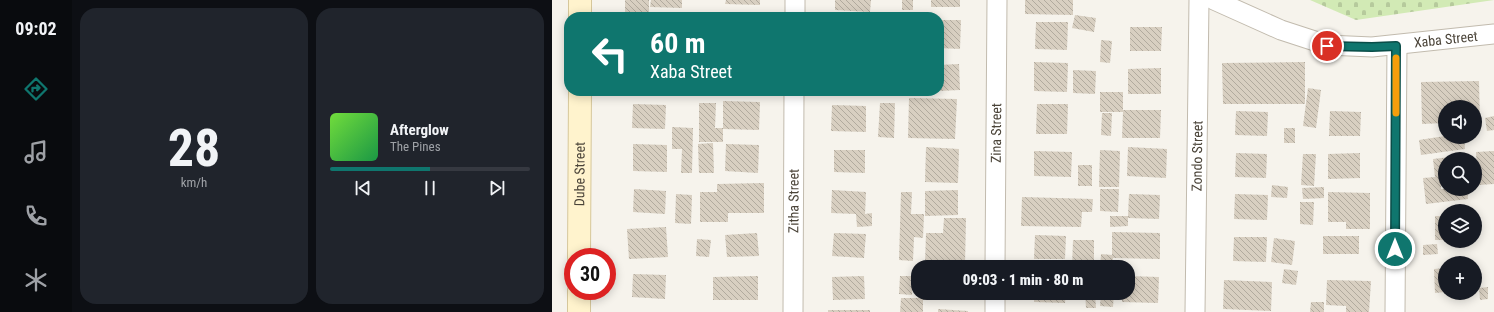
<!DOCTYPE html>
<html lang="en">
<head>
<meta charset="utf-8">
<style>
	:root { --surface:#171b24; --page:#20242c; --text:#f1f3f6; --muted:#9ea1a6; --line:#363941; --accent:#0f766e }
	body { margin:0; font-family:"Roboto Condensed",sans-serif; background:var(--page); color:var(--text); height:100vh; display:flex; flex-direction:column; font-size:15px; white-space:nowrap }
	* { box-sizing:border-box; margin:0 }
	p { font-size:13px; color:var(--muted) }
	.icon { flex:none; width:22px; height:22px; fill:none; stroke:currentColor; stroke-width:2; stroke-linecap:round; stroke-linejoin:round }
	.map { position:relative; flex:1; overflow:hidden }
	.side { display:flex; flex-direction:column; gap:8px; padding:8px; background:#0d0f14; width:480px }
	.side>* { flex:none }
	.guide { position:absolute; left:12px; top:12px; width:380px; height:84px; border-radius:16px; box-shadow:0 2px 10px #0003; background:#0f766e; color:#fff; overflow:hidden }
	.fabs { position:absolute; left:886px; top:100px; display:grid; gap:8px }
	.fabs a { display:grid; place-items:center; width:44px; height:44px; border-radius:50%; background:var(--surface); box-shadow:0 2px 10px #0003; font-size:20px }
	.speed { position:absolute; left:12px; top:248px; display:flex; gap:8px; font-size:20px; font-weight:700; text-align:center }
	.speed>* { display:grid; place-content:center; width:52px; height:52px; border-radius:50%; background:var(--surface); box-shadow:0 2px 10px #0003; line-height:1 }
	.speed .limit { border:6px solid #d22; background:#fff; color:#111 }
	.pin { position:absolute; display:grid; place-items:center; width:34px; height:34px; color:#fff; margin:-17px; border:2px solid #fff; border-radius:50%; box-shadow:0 1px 4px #0007 }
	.me { position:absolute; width:44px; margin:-22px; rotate:0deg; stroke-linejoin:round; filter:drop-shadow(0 0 3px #0008) }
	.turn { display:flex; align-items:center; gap:14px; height:84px; padding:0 20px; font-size:18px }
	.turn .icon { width:52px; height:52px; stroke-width:2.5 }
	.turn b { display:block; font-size:28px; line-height:34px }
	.side .card { flex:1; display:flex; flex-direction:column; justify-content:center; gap:6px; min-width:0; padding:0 14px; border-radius:16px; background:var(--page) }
	.side .dial { align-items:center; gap:0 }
	.dial b { font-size:52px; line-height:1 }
	.song { display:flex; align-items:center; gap:12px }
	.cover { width:48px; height:48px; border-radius:6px; background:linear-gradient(135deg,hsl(100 70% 55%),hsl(140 70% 35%)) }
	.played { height:4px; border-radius:2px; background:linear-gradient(90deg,var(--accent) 50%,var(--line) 50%) }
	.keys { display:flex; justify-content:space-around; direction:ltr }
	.side .tiles { flex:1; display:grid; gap:8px; grid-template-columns:repeat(2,1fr) }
	.trip { position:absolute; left:359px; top:260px; width:224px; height:40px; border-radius:16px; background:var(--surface); box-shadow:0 2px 10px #0003; font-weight:800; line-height:40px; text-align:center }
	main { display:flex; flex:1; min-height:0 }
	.tab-bar { display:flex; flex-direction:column; width:72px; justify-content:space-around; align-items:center; background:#090b0e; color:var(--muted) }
	.tab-bar .icon { width:28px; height:28px }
	.tab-bar .on { color:var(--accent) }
	.tab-bar b { font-size:18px; color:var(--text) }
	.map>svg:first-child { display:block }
</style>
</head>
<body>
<main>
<nav class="tab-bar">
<b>09:02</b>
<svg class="icon on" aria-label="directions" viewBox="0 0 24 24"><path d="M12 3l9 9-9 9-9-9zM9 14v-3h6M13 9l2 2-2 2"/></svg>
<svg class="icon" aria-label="music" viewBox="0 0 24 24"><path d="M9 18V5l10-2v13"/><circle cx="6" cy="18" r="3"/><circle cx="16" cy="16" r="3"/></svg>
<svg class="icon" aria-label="phone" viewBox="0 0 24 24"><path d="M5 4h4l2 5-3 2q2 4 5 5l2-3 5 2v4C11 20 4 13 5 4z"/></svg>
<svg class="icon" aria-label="climate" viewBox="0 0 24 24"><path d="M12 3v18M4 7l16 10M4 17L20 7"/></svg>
</nav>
<section class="side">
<div class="tiles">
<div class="card dial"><b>28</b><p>km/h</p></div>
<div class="card">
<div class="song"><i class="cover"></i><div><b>Afterglow</b><p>The Pines</p></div></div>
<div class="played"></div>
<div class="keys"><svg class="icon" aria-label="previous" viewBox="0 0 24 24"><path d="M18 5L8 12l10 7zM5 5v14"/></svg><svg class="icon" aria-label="pause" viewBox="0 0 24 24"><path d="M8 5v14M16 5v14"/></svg><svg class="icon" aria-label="next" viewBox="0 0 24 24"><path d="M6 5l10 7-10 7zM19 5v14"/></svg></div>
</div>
</div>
</section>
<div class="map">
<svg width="942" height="312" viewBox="0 0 942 312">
	<defs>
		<pattern id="cemetery-stones" width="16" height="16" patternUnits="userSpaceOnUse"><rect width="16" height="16" fill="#d2eab5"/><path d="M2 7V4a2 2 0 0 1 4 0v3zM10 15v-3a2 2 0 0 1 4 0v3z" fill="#b6ca9c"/></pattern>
		<pattern id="building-back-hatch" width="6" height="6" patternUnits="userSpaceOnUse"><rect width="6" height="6" fill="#d8cfc1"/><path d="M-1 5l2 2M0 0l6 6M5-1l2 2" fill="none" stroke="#b1aa9e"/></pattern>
	</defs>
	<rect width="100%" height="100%" fill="#f6f3ec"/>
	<path fill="url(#cemetery-stones)" d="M 758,0 L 942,0 L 804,20 Z"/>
	<path fill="url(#building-back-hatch)" d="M 73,0 L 97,0 L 97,13 L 119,13 L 119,17 L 84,17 L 84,12 L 73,12 Z
		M 99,0 L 130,0 L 130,8 L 98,7 Z
		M 174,0 L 208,0 L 208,5 L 173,4 Z
		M 283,0 L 319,0 L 318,12 L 283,10 Z
		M 350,0 L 361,0 L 361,10 L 350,10 Z
		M 379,0 L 408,0 L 408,7 L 379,7 Z
		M 473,0 L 521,0 L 521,15 L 473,14 Z
		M 523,15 L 544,18 L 542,32 L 520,28 Z
		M 387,20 L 409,20 L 408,49 L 387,48 Z
		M 484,22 L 516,22 L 515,50 L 483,49 Z
		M 578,27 L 610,27 L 609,51 L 578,51 Z
		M 549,40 L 560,41 L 558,63 L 548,62 Z
		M 482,62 L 516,63 L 515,92 L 482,91 Z
		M 753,62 L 753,104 L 671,104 L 670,63 Z
		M 407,64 L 408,90 L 387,91 L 387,65 Z
		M 609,68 L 609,94 L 576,94 L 576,69 Z
		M 521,70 L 544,71 L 543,94 L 521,93 Z
		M 927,81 L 928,123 L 923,123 L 923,107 L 893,107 L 893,123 L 870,124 L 869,82 Z
		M 756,88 L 769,90 L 764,128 L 751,126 Z
		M 72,91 L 126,91 L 126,95 L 72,93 Z
		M 548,92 L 571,92 L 571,110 L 609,110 L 608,138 L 570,138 L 571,112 L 548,112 Z
		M 357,98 L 405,99 L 403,139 L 356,138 Z
		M 171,101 L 208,102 L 207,130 L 171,129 L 171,142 L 147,142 L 147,103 L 164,103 L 163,128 L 171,128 Z
		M 328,103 L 343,103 L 342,138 L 326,137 Z
		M 81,104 L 114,105 L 113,129 L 80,128 Z
		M 485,104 L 516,104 L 515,134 L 484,134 Z
		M 280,105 L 314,106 L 314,132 L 279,131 Z
		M 684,111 L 716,112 L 715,136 L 683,135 Z
		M 778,111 L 809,112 L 808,136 L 777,136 Z
		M 550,113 L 560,113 L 559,136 L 549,135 Z
		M 942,116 L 942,130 L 935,131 L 933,118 Z
		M 120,127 L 141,128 L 140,173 L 129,173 L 130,149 L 120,149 Z
		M 732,128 L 743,128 L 743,143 L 732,143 Z
		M 893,136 L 912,137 L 913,149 L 869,155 L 867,140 Z
		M 161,143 L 162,173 L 147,173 L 146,144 Z
		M 81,144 L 115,145 L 115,172 L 81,171 Z
		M 174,144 L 207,145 L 206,173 L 173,171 Z
		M 374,147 L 407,149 L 406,183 L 373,182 Z
		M 576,147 L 615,149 L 614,178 L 575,176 Z
		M 282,150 L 313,150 L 313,173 L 282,172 Z
		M 548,150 L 568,151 L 567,187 L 547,187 Z
		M 482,151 L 520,152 L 519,177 L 482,176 Z
		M 942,151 L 942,184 L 926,185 L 924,152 Z
		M 684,153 L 715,154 L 714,178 L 683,177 Z
		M 808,153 L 808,178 L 776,179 L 776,154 Z
		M 751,154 L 764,154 L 762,186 L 749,185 Z
		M 914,155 L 915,159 L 893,159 L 893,181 L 889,182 L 889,189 L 915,189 L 916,199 L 874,204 L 871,178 L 883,177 L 881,159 Z
		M 526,165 L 540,165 L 540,186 L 526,186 Z
		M 212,183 L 212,213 L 176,213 L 176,222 L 148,222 L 148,192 L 165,192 L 165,184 Z
		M 720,185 L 736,187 L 735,198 L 719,197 Z
		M 772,187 L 772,198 L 751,199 L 750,188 Z
		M 82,189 L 114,191 L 113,214 L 81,212 Z
		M 548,189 L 567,189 L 566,212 L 548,211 Z
		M 280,190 L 314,192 L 313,214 L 320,213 L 320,226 L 305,227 L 304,214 L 279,213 Z
		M 406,190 L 406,215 L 373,216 L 373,191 Z
		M 349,192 L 360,192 L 359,214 L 372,214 L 371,238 L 362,237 L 361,261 L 347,260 Z
		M 776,192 L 818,193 L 818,229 L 794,229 L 794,222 L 776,222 Z
		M 124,194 L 140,195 L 139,224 L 123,223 Z
		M 577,194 L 608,195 L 607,219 L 576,218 L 576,226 L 558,227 L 558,216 L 576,216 Z
		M 683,194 L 716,195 L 715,220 L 682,219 Z
		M 470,197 L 541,199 L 540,212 L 530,212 L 529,227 L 469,226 Z
		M 748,202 L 762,202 L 761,225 L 748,224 Z
		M 883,216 L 893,216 L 893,240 L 883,240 Z
		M 392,218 L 414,218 L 413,265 L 373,264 L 374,233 L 391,233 Z
		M 114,227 L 116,257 L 77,259 L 75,229 Z
		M 560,232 L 608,233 L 608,259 L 561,258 L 560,267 L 548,267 L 549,254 L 560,255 Z
		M 205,233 L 207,256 L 175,257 L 173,235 Z
		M 282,233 L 314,234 L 312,258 L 280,256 Z
		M 483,235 L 514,236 L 513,259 L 482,259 Z
		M 771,236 L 807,236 L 807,254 L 771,254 Z
		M 682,237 L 715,237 L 714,262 L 681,261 Z
		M 722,238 L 743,241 L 740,265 L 719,262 Z
		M 145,239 L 159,240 L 157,257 L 144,256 Z
		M 521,240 L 542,240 L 542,267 L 520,267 Z
		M 885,244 L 886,254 L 871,255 L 871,245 Z
		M 893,268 L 893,292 L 883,293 L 882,269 Z
		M 732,269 L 746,271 L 744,285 L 730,283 Z
		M 81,274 L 114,275 L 113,299 L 80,297 Z
		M 206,276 L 206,300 L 161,300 L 161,277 Z
		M 312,276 L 313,299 L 281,300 L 280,277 Z
		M 348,276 L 361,276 L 360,295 L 347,294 Z
		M 576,276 L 607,277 L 606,303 L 570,302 L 570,293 L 576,293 Z
		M 672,280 L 720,282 L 719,311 L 671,309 Z
		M 775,280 L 819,281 L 817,312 L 794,312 L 794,306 L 774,305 Z
		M 936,287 L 936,299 L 928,300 L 927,288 Z
		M 366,293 L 405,293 L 405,300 L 371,300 L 371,312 L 348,312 L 349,298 L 366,298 Z
		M 482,293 L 514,293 L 513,303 L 482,302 Z
		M 533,293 L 543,293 L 544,308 L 534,308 Z
		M 549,293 L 562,293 L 561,307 L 548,306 Z
		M 759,302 L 772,302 L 772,312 L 758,312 Z
		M 386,309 L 416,311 L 416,312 L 386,312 Z
		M 276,310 L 318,310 L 318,312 L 276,312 Z"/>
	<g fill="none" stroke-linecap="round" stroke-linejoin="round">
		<g stroke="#c2bbae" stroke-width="21">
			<g id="street">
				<path id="s1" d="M 662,0 L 729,30 L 775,45 L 820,47 L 942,34"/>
				<path d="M 243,17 L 243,0"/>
				<path id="s2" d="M 443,267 L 445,0"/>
				<path id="s3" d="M 241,312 L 242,91"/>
				<path d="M 443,312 L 443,293"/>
				<path id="s4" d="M 643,312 L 647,0"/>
				<path d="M 843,312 L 845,45"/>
			</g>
		</g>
		<g stroke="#d6c79b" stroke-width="24">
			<g id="secondary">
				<path d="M 28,0 L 28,17"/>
				<path id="s5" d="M 27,257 L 28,91"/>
				<path d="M 27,312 L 27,291"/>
			</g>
		</g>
		<use href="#street" stroke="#fff" stroke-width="19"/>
		<use href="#secondary" stroke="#fff3cd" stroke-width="22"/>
	</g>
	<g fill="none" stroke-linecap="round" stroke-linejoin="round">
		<g stroke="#0a4d48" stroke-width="10">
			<path id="route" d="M 775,46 L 820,47 L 844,46 L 843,249"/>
		</g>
		<use href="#route" stroke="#0f766e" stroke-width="7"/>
		<path stroke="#f59e0b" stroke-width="7" d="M 844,113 L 844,58"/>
	</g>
	<g text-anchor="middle" stroke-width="4" stroke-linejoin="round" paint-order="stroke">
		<g font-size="14" fill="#4b4439" stroke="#fff">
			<text dy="5" stroke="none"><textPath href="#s1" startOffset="241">Xaba Street</textPath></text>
			<text dy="5" stroke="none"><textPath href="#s2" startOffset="134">Zina Street</textPath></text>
			<text dy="5" stroke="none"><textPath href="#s4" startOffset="156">Zondo Street</textPath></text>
			<text dy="5" stroke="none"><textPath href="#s5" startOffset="83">Dube Street</textPath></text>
			<text dy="5" stroke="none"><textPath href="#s3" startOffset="111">Zitha Street</textPath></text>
		</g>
	</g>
</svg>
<div class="fabs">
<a><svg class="icon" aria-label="sound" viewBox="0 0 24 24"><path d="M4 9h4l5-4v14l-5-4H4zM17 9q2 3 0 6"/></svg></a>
<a><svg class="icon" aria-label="search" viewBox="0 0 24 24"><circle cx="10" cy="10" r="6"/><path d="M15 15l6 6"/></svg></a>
<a><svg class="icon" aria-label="layers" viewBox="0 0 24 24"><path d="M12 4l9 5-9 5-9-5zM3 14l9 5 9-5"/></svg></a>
<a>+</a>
</div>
<div class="speed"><div class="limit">30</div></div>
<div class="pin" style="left:775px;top:46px;background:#d93025"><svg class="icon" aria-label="arrive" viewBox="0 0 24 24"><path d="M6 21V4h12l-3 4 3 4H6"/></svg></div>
<svg class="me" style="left:843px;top:249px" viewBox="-20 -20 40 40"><circle r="17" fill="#0f766e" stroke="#fff" stroke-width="3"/><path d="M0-11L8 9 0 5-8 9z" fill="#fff"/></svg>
<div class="trip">09:03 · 1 min · 80 m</div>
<div class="guide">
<div class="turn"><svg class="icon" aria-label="left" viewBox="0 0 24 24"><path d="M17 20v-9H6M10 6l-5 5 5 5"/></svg><div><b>60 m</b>Xaba Street</div></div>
</div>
</div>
</main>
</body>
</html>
